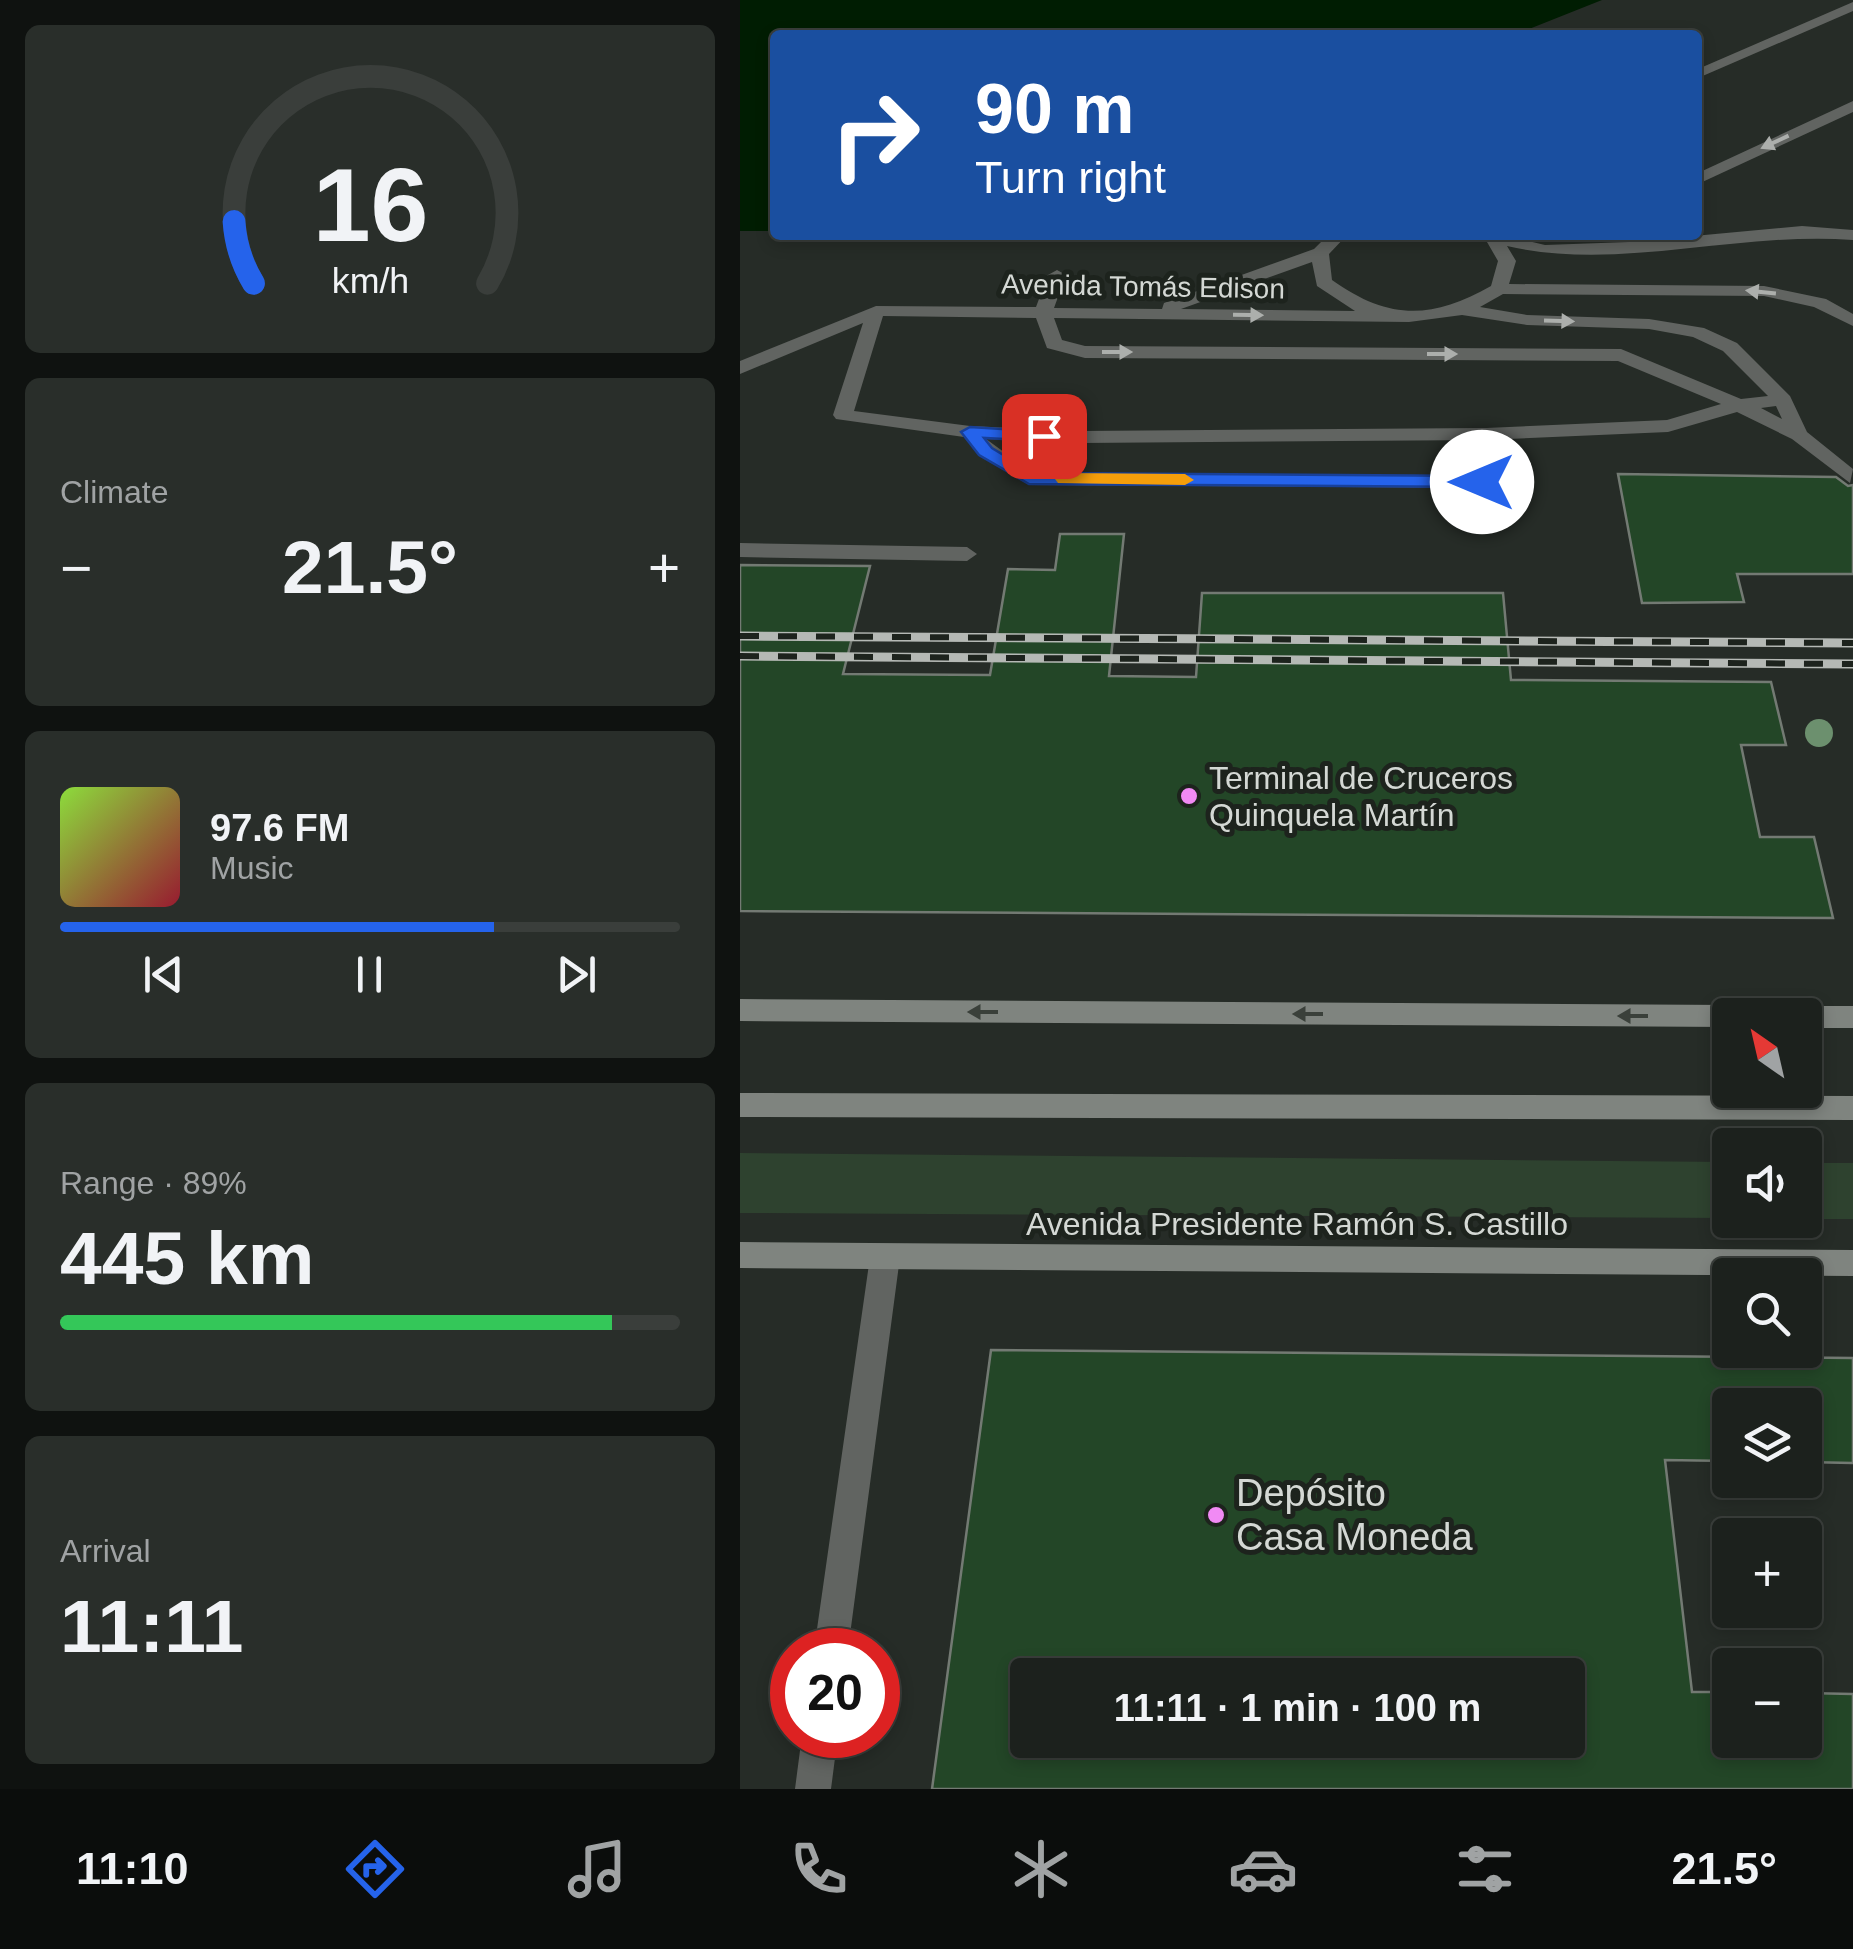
<!DOCTYPE html>
<html lang="en">
<head>
<meta charset="utf-8">
<style>
	:root { --surface:#1c211d; --page:#292e2a; --text:#f1f3f6; --muted:#a0a3a4; --line:#3a3e3b; --accent:#2563eb }
	body { margin:0; font-family:Arial,sans-serif; background:var(--page); color:var(--text); height:100vh; display:flex; flex-direction:column; font-size:38px; white-space:nowrap }
	* { box-sizing:border-box; margin:0 }
	p { font-size:32px; color:var(--muted) }
	.icon { flex:none; width:55px; height:55px; fill:none; stroke:currentColor; stroke-width:2; stroke-linecap:round; stroke-linejoin:round }
	.map { position:relative; flex:1; overflow:hidden }
	.sheet { display:flex; flex-direction:column; gap:25px; padding:25px; background:#0f1210; width:740px }
	.sheet>* { flex:none }
	.top-card { position:absolute; left:30px; top:30px; width:932px; height:210px; border-radius:10px; box-shadow:0 5px 15px #0003,0 0 0 2px var(--line); background:#1a4fa0; color:#fff; overflow:hidden }
	.needle { width:65px; rotate:326deg }
	.tools { position:absolute; left:972px; top:998px; display:grid; gap:20px }
	.tools a { display:grid; place-items:center; width:110px; height:110px; border-radius:10px; background:var(--surface); box-shadow:0 5px 15px #0003,0 0 0 2px var(--line); font-size:50px }
	.speed { position:absolute; left:30px; top:1628px; display:flex; gap:20px; font-size:50px; font-weight:700; text-align:center }
	.speed>* { display:grid; place-content:center; width:130px; height:130px; border-radius:50%; background:var(--surface); box-shadow:0 5px 15px #0003,0 0 0 2px var(--line); line-height:1 }
	.speed .limit { border:15px solid #d22; background:#fff; color:#111 }
	.pin { position:absolute; display:grid; place-items:center; width:85px; height:85px; color:#fff; margin:-42px; border-radius:20px; box-shadow:0 5px 15px #0006 }
	.me { position:absolute; width:110px; margin:-55px; rotate:270deg; stroke-linejoin:round; filter:drop-shadow(0 0 8px #0008) }
	.turn { display:flex; align-items:center; gap:35px; height:210px; padding:0 40px; font-size:45px }
	.turn .icon { width:130px; height:130px; stroke-width:2.5 }
	.turn b { display:block; font-size:70px; line-height:85px }
	.big { font-size:75px; font-weight:700; line-height:1.1 }
	.sheet .widget { flex:1; display:flex; flex-direction:column; justify-content:center; gap:15px; min-width:0; padding:0 35px; border-radius:15px; background:var(--page) }
	.sheet .dial { align-items:center; gap:0 }
	.dial svg { height:260px; overflow:visible; fill:none; stroke:var(--line); stroke-width:7; stroke-linecap:round; text-anchor:middle }
	.dial text { fill:var(--text); stroke:none }
	.song { display:flex; align-items:center; gap:30px }
	.cover { width:120px; height:120px; border-radius:15px; background:linear-gradient(135deg,hsl(90 70% 55%),hsl(350 70% 35%)) }
	.played { height:10px; border-radius:5px; background:linear-gradient(90deg,var(--accent) 70%,var(--line) 70%) }
	.keys { display:flex; justify-content:space-around; direction:ltr }
	.heat { display:flex; justify-content:space-between; align-items:center; font-size:55px; direction:ltr }
	.charge { height:15px; border-radius:8px; background:linear-gradient(90deg,#34c759 89%,var(--line) 0) }
	.trip { position:absolute; left:270px; top:1658px; width:575px; height:100px; border-radius:10px; background:var(--surface); box-shadow:0 5px 15px #0003,0 0 0 2px var(--line); font-weight:700; line-height:100px; text-align:center }
	.dock { display:flex; height:160px; justify-content:space-around; align-items:center; background:#0b0d0c; color:var(--muted) }
	.dock .icon { width:70px; height:70px }
	.dock .active { color:var(--accent) }
	.dock b { font-size:45px; color:var(--text) }
	main { display:flex; flex:1; min-height:0 }
	.map>svg:first-child { display:block }
</style>
</head>
<body>
<main>
<section class="sheet">
<div class="widget dial"><svg viewBox="0 0 100 80">
<path d="M14 69A42 42 0 1 1 86 69"/>
<path d="M14 69A42 42 0 0 1 8 50" stroke="#2563eb"/>
<text x="50" y="56" font-size="32" font-weight="700">16</text>
<text x="50" y="72" font-size="11">km/h</text>
</svg></div>
<div class="widget"><p>Climate</p>
<div class="heat"><a>−</a><b class="big">21.5°</b><a>+</a></div>
</div>
<div class="widget">
<div class="song"><i class="cover"></i><div><b>97.6 FM</b><p>Music</p></div></div>
<div class="played"></div>
<div class="keys"><svg class="icon" aria-label="previous" viewBox="0 0 24 24"><path d="M18 5L8 12l10 7zM5 5v14"/></svg><svg class="icon" aria-label="pause" viewBox="0 0 24 24"><path d="M8 5v14M16 5v14"/></svg><svg class="icon" aria-label="next" viewBox="0 0 24 24"><path d="M6 5l10 7-10 7zM19 5v14"/></svg></div>
</div>
<div class="widget"><p>Range · 89%</p><b class="big">445 km</b><div class="charge"></div></div>
<div class="widget"><p>Arrival</p><b class="big">11:11</b></div>
</section>
<div class="map">
<svg width="1113" height="1789" viewBox="0 0 1113 1789">
	<rect width="100%" height="100%" fill="#262c27"/>
	<path fill="#2e422f" d="M 0,1153 L 990,1162 L 990,1218 L 0,1213 Z
		M 1065,1163 L 1113,1163 L 1113,1219 L 1065,1219 Z"/>
	<path fill="#001d02" d="M 0,0 L 862,0 L 774,35 L 35,35 L 35,231 L 0,231 Z"/>
	<path fill="#234627" stroke="#737a73" stroke-width="2.5" fill-rule="evenodd" d="M 878,474 L 1096,477 L 1108,486 L 1113,485 L 1113,574 L 997,574 L 1004,602 L 902,603 Z
		M 320,534 L 384,534 L 369,676 L 456,677 L 462,593 L 763,593 L 771,680 L 1031,682 L 1046,745 L 1001,745 L 1020,837 L 1074,837 L 1093,918 L 0,911 L 0,565 L 130,566 L 103,674 L 250,675 L 268,569 L 315,570 Z
		M 251,1350 L 1113,1358 L 1113,1463 L 1065,1462 L 1065,1405 L 990,1405 L 990,1461 L 925,1460 L 952,1692 L 990,1692 L 990,1740 L 1065,1740 L 1065,1693 L 1113,1694 L 1113,1789 L 192,1789 ZM 288,1675 L 828,1675 L 828,1740 L 288,1740 Z"/>
	<g fill="none" stroke-linecap="round" stroke-linejoin="round">
		<path fill="#616461" fill-rule="evenodd" d="M 1113,2 L 1113,11 L 958,78 L 958,69 Z
			M 1113,101 L 1113,112 L 958,184 L 958,173 Z
			M 1062,226 L 1113,230 L 1113,240 C 998,231 879,272 767,246 L 776,261 L 769,284 L 1024,286 L 1086,299 L 1113,314 L 1113,326 L 1074,307 L 1024,296 L 763,294 L 740,307 L 787,315 L 909,319 L 964,328 L 997,343 L 1050,396 L 1067,432 L 1113,469 L 1110,483 L 1052,439 L 997,412 L 928,432 L 746,440 L 341,443 L 246,439 L 293,473 L 742,476 L 752,482 L 742,488 L 289,485 L 239,455 L 224,437 L 96,419 L 93,415 L 123,323 L 0,374 L 0,361 L 136,306 L 296,307 L 308,275 L 317,270 L 326,275 L 314,308 L 422,309 L 424,303 L 574,249 L 588,235 L 607,235 L 589,254 L 592,280 C 648,320 691,320 751,286 L 758,261 L 747,242 L 735,235 L 762,235 L 805,245 L 889,242 ZM 572,262 L 577,286 L 615,311 L 441,309 ZM 722,315 L 787,325 L 909,329 L 953,337 L 983,351 L 1028,396 L 1001,399 L 881,349 L 345,346 L 322,340 L 314,318 L 669,322 ZM 143,316 L 296,318 L 307,348 L 345,358 L 878,361 L 981,404 L 927,420 L 746,428 L 341,431 L 230,426 L 114,411 ZM 1036,406 L 1042,419 L 1021,408 Z
			M 0,543 L 227,547 L 237,554 L 227,561 L 0,557 Z"/>
		<path fill="#616461" fill-rule="evenodd" d="M 145,1244 L 155,1248 L 160,1257 L 108,1650 L 74,1650 L 130,1257 L 135,1248 Z
			M 62,1735 L 98,1735 L 91,1789 L 55,1789 Z"/>
		<path fill="#7f847f" fill-rule="evenodd" d="M 0,999 L 990,1005 L 999,1008 L 1003,1015 L 990,1015 L 990,1027 L 0,1021 Z
			M 1065,1006 L 1113,1006 L 1113,1028 L 1065,1028 L 1065,1015 L 1053,1015 Z
			M 0,1093 L 1113,1096 L 1113,1120 L 0,1117 Z
			M 0,1242 L 1113,1250 L 1113,1276 L 0,1268 Z"/>
		<g stroke="#b5b9b5" stroke-width="9">
			<path id="rail" d="M 0,636 L 1113,643
				M 0,656 L 1113,664"/>
		</g>
		<use href="#rail" stroke="#1d231d" stroke-width="6" stroke-dasharray="19" stroke-linecap="butt"/>
	</g>
	<circle fill="#6c906e" cx="1079" cy="733" r="14"/>
	<defs><path id="oneway-solid" d="M-6-.8H1V-3.2L6.5 0L1 3.2V.8H-6Z" transform="scale(2.5)"/></defs>
	<g fill="#acafac">
		<use href="#oneway-solid" transform="translate(1035 142) rotate(155)"/>
		<use href="#oneway-solid" transform="translate(1021 292) rotate(-174)"/>
		<use href="#oneway-solid" transform="translate(508 315) rotate(1)"/>
		<use href="#oneway-solid" transform="translate(819 321) rotate(2)"/>
		<use href="#oneway-solid" transform="translate(377 352)"/>
		<use href="#oneway-solid" transform="translate(702 354)"/>
	</g>
	<g fill="#3a403a">
		<use href="#oneway-solid" transform="translate(243 1012) rotate(-180)"/>
		<use href="#oneway-solid" transform="translate(568 1014) rotate(-180)"/>
		<use href="#oneway-solid" transform="translate(893 1016) rotate(-180)"/>
	</g>
	<path fill="#2563eb" stroke="#184099" stroke-width="2.5" d="M 230,427 L 311,432 L 313,436 L 304,441 L 244,438 L 252,448 L 293,473 L 742,476 L 751,482 L 742,487 L 289,484 L 239,455 L 221,432 Z"/>
	<path fill="#f59e0b" d="M 324,473 L 445,474 L 454,480 L 445,485 L 318,483 L 315,479 Z"/>
	<g fill="#f18af4" stroke="#1d231d" stroke-width="4">
		<circle cx="449" cy="796" r="10"/>
		<circle cx="476" cy="1515" r="10"/>
	</g>
	<g text-anchor="middle" stroke-width="10" stroke-linejoin="round" paint-order="stroke">
		<g font-size="28" fill="#d4d8d4" stroke="#1d231d">
			<text transform="translate(403 286) rotate(1)" y="10">Avenida Tomás Edison</text>
		</g>
		<g font-size="32" fill="#d4d8d4" stroke="#1d231d" text-anchor="start">
			<text x="469" y="789">Terminal de Cruceros<tspan x="469" dy="37">Quinquela Martín</tspan></text>
		</g>
		<g font-size="32" fill="#d4d8d4" stroke="#1d231d">
			<text x="557" y="1235">Avenida Presidente Ramón S. Castillo</text>
		</g>
		<g font-size="38" fill="#d4d8d4" stroke="#1d231d" text-anchor="start">
			<text x="496" y="1506">Depósito<tspan x="496" dy="44">Casa Moneda</tspan></text>
		</g>
	</g>
</svg>
<div class="tools">
<a><svg class="needle" viewBox="-14 -14 28 28"><path d="M0-13l5 13h-10z" fill="#e53935"/><path d="M0 13l5-13h-10z" fill="#a0a3a4"/></svg></a>
<a><svg class="icon" aria-label="sound" viewBox="0 0 24 24"><path d="M4 9h4l5-4v14l-5-4H4zM17 9q2 3 0 6"/></svg></a>
<a><svg class="icon" aria-label="search" viewBox="0 0 24 24"><circle cx="10" cy="10" r="6"/><path d="M15 15l6 6"/></svg></a>
<a><svg class="icon" aria-label="layers" viewBox="0 0 24 24"><path d="M12 4l9 5-9 5-9-5zM3 14l9 5 9-5"/></svg></a>
<a>+</a>
<a>−</a>
</div>
<div class="speed"><div class="limit">20</div></div>
<div class="pin" style="left:304px;top:436px;background:#d93025"><svg class="icon" aria-label="arrive" viewBox="0 0 24 24"><path d="M6 21V4h12l-3 4 3 4H6"/></svg></div>
<svg class="me" style="left:742px;top:482px" viewBox="-20 -20 40 40"><circle r="19" fill="#fff"/><path d="M0-13L10 11 0 6-10 11z" fill="#2563eb"/></svg>
<div class="trip">11:11 · 1 min · 100 m</div>
<div class="top-card">
<div class="turn"><svg class="icon" aria-label="right" viewBox="0 0 24 24"><path d="M7 20v-9h11M14 6l5 5-5 5"/></svg><div><b>90 m</b>Turn right</div></div>
</div>
</div>
</main>
<nav class="dock">
<b>11:10</b>
<svg class="icon active" aria-label="directions" viewBox="0 0 24 24"><path d="M12 3l9 9-9 9-9-9zM9 14v-3h6M13 9l2 2-2 2"/></svg>
<svg class="icon" aria-label="music" viewBox="0 0 24 24"><path d="M9 18V5l10-2v13"/><circle cx="6" cy="18" r="3"/><circle cx="16" cy="16" r="3"/></svg>
<svg class="icon" aria-label="phone" viewBox="0 0 24 24"><path d="M5 4h4l2 5-3 2q2 4 5 5l2-3 5 2v4C11 20 4 13 5 4z"/></svg>
<svg class="icon" aria-label="climate" viewBox="0 0 24 24"><path d="M12 3v18M4 7l16 10M4 17L20 7"/></svg>
<svg class="icon" aria-label="car" viewBox="0 0 24 24"><path d="M5 17H2v-5l4-1 3-4h7l3 4 3 1v5h-3M9 17h6M6 11h13"/><circle cx="7" cy="17" r="2"/><circle cx="17" cy="17" r="2"/></svg>
<svg class="icon" aria-label="filters" viewBox="0 0 24 24"><path d="M4 7h16M4 17h16"/><circle cx="9" cy="7" r="2"/><circle cx="15" cy="17" r="2"/></svg>
<b>21.5°</b>
</nav>
</body>
</html>
